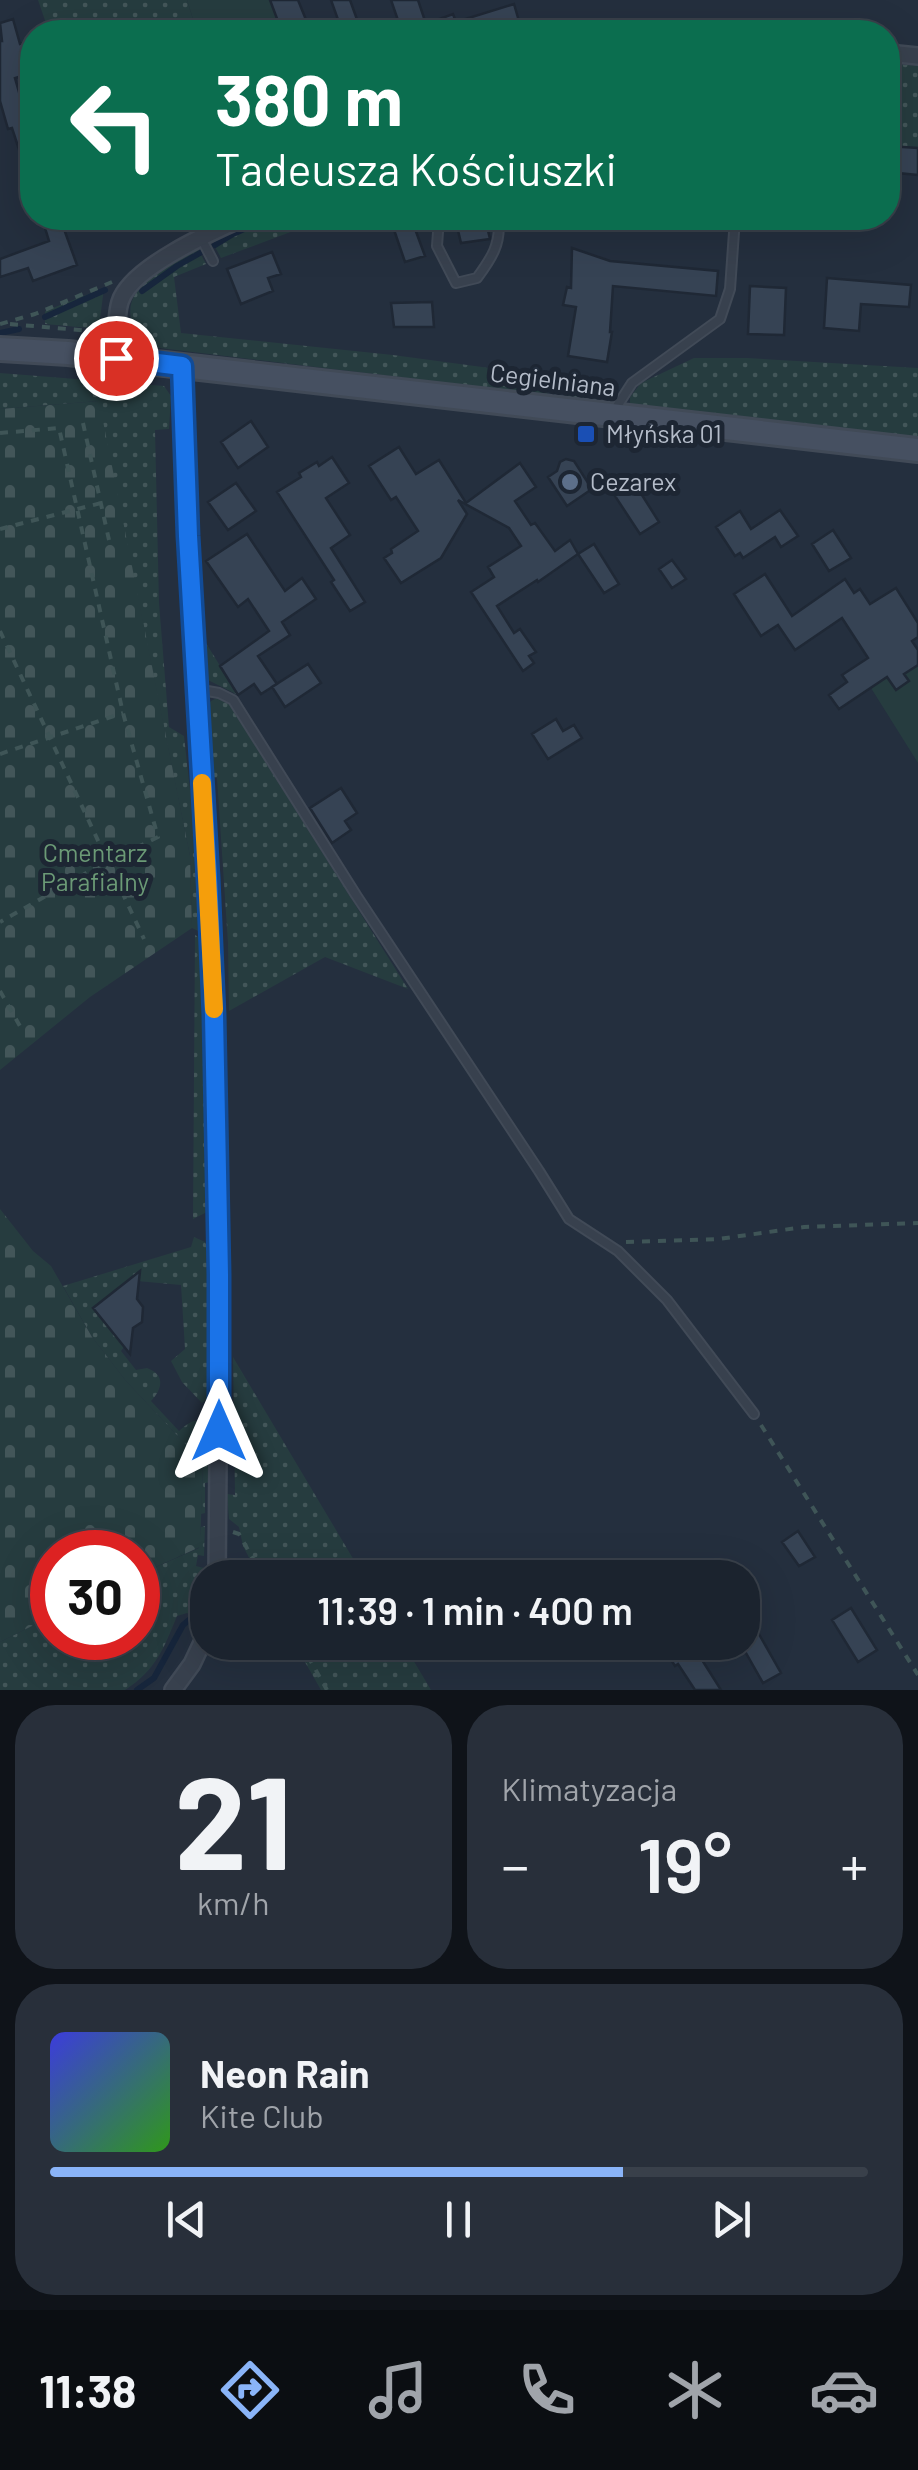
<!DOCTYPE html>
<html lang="pl">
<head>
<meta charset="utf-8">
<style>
	:root { --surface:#1b232e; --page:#282f3a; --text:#f1f3f6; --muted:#a0a4aa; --line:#39404a; --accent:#8ab4f8 }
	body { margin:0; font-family:Barlow,sans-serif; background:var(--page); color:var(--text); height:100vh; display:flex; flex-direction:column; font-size:38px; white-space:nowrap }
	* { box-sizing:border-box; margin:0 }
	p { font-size:32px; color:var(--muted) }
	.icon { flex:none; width:55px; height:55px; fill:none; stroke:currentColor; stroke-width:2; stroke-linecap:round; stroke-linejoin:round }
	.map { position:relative; height:1690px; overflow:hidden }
	.sheet { display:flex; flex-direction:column; gap:15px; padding:15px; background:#0f1319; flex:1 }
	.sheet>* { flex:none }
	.top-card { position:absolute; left:20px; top:20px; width:880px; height:210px; border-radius:40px; box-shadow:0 10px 40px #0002,0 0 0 2px var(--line); background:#0b6e4f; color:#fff; overflow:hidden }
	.speed { position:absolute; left:30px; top:1530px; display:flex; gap:20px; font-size:50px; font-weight:700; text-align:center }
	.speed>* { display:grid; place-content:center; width:130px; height:130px; border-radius:50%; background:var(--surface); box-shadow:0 10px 40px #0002,0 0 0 2px var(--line); line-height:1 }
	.speed .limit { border:15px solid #d22; background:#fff; color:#111 }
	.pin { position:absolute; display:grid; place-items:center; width:85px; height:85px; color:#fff; margin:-42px; border:5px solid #fff; border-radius:50%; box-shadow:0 2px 10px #0007 }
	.me { position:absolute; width:110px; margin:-55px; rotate:0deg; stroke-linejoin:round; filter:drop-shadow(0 0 8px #0008) }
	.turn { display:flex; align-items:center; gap:35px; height:210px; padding:0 30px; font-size:45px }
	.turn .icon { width:130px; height:130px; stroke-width:2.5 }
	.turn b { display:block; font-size:70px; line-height:85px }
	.big { font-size:75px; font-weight:600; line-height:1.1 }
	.sheet .widget { flex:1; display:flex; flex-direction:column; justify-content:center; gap:15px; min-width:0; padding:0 35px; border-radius:40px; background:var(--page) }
	.sheet .dial { align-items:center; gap:0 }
	.dial b { font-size:130px; line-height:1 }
	.song { display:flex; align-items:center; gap:30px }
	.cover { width:120px; height:120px; border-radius:15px; background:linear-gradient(135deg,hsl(240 70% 55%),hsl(110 70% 35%)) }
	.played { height:10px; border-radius:5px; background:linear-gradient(90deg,var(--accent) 70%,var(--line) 70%) }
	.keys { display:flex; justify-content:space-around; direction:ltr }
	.heat { display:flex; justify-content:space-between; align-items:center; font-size:55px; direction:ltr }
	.sheet .tiles { flex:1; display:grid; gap:15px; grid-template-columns:1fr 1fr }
	.widget:last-child { grid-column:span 2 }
	.trip { position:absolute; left:190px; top:1560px; width:570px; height:100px; border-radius:40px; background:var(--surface); box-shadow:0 10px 40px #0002,0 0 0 2px var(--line); font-weight:600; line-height:100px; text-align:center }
	.menu { display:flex; height:160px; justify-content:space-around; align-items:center; background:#0b0e12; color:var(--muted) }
	.menu .icon { width:70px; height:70px }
	.menu .selected { color:var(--accent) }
	.menu b { font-size:45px; color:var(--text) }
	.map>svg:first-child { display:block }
</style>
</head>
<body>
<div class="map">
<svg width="918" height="1690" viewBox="0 0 918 1690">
	<defs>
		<pattern id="grass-dots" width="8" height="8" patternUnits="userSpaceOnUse" patternTransform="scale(2.5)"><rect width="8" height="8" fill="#263c3f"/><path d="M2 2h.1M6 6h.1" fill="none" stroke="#435659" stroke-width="1.8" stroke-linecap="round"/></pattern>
		<pattern id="cemetery-stones" width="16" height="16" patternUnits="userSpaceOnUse" patternTransform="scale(2.5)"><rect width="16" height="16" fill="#263c3f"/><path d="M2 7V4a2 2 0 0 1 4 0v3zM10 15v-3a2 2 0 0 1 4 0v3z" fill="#435659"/></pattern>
	</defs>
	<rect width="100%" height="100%" fill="#242f3e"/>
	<path fill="url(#grass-dots)" d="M 38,0 L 187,0 L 197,32 L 143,32 L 139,24 L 112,32 L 49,32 Z
		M 888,63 L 918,66 L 918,148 L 888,146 Z
		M 263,218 L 328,218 L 221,258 L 213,243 Z
		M 198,249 L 206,264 L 174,277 L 181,333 L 393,355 L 548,376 L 547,395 L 152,347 C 142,341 135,334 132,322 C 120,285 173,263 198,249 Z
		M 104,288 L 100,319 L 96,327 L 89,328 L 45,324 L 45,311 Z
		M 694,358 L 747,358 L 918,368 L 918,438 L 630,404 L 630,397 L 641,383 Z
		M 0,373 L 164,386 L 171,396 L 169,429 L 155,430 L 159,603 L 169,727 L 184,736 L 190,790 L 197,790 L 203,933 L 192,928 L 190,856 L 98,401 L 0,409 Z
		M 564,378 L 620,385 L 603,399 L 567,397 L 560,392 Z
		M 197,559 L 201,565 L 198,565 L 201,635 L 238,695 L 208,680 L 203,676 L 195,562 Z
		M 217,698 L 229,704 L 408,989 L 325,957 L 229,1011 L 228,943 L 217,778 L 210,777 L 205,710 L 211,701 Z
		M 195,935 L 204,940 L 207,1206 L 205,1213 L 193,1219 Z
		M 194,1237 L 205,1242 L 207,1247 L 210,1392 L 207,1399 L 202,1403 L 182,1382 L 171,1361 L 185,1349 L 181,1285 L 137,1281 L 93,1308 L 124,1347 L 121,1351 L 136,1370 L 147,1368 C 166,1375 162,1389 151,1401 L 179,1431 C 190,1421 199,1415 209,1429 L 210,1482 L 205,1483 L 205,1513 L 201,1514 L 203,1463 L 126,1381 L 92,1337 L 63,1286 L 191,1247 Z
		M 233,1357 L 364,1577 L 259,1577 L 243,1546 L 239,1527 L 229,1519 L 227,1494 L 235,1495 Z
		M 205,1526 L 204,1556 L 198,1555 L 196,1566 L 204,1568 L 195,1617 L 187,1613 L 177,1616 C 164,1648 156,1670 125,1690 L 0,1690 L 0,1642 L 52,1616 L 52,1638 L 138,1638 L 138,1575 L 199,1548 L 201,1527 Z
		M 294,1643 L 403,1643 L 431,1690 L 321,1690 Z"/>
	<path fill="url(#cemetery-stones)" d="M 99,401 L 190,856 L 192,928 L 90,997 L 0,1070 L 0,409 Z
		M 0,1209 L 33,1251 L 51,1266 L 92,1337 L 126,1381 L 203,1463 L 200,1547 L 138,1575 L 138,1552 L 52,1552 L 52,1616 L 0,1642 Z"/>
	<path fill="#263c3f" d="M 187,0 L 270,0 L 279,24 L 260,32 L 197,32 Z
		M 918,665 L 918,763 L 871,688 L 887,677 L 896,690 L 909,681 L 904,674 Z"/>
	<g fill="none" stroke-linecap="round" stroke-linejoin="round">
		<path stroke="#17263c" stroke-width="6" d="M 215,245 L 233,234 L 269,218
			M 142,291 L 177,266 L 200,253
			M 45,317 L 105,290
			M 0,333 L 19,329
			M 137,1690 L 154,1678 L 183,1625 L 189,1620"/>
	</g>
	<path fill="#364354" stroke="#1f2835" stroke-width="2.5" d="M 270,0 L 298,0 L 311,32 L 294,32 L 289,20 L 279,24 Z
		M 331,0 L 350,0 L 359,25 L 342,31 Z
		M 391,0 L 418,0 L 426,24 L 453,14 L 456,22 L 514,4 L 521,28 L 506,32 L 402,32 Z
		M 13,19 L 20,44 L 32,40 L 32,73 L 15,78 L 32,138 L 32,180 L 29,180 L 12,128 L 8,129 L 0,101 L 0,41 L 2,41 L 0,23 Z
		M 888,146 L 918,148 L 918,175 L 888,172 Z
		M 42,218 L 60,218 L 77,265 L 33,281 L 28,268 L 0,277 L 0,259 L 49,241 Z
		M 390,218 L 411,218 L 425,256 L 405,262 Z
		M 485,218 L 490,239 L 461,243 L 456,222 Z
		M 572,248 L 610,261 L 718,271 L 716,296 L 613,286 L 610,332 L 612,332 L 607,362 L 568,356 L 576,307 L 563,305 L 567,287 L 571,288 Z
		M 272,252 L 281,274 L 268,278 L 273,291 L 241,304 L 227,269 Z
		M 827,278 L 911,285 L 909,307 L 861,304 L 859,331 L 824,328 Z
		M 750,286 L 786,288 L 784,335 L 748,334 Z
		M 432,302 L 434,327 L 394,327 L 391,303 Z
		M 251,421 L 268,447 L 238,468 L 221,442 Z
		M 399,447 L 416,474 L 439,460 L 466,503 L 520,463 L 536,487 L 515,501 L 531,525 L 535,523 L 555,551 L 570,540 L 578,554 L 538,582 L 537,580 L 497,606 L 514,633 L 520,629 L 536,652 L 529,656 L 534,663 L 523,671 L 471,592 L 494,577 L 488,567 L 521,546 L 509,528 L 458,500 L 467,514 L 441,558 L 401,583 L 384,558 L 392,553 L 391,549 L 418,531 L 396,497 L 391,500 L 369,466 Z
		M 332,457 L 349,483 L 326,498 L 350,535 L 331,548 L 365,602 L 350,611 L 331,582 L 334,580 L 277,492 L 301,477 L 299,473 L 317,462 L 319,466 Z
		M 566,459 L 574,461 L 592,489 L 567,506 L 548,477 L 557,471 L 560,462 Z
		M 236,483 L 256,511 L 228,530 L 208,502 Z
		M 635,484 L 659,522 L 640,534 L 615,496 Z
		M 780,510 L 798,536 L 781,547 L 775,537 L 743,558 L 740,553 L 735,556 L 716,527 L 740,511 L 751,529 Z
		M 833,530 L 851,558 L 829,571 L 812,544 Z
		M 247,534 L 285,591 L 302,578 L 316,599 L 282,622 L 290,635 L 258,656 L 277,684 L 261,694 L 254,684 L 238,695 L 220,666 L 269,631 L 248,599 L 238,607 L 206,561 Z
		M 594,544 L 619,584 L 604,593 L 578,554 Z
		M 672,560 L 686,579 L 672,588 L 659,569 Z
		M 765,574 L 792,616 L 845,579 L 854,593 L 860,589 L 870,604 L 896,588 L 918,623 L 918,637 L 912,641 L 918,650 L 918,665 L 904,674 L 909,681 L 896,690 L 887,677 L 839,709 L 829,695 L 847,682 L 842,675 L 868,658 L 842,618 L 795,650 L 778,625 L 761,636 L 734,594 Z
		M 308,664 L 321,683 L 285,707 L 272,687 Z
		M 556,719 L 563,731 L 574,725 L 582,738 L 548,759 L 532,734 Z
		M 341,788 L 357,813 L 345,821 L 351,830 L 332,843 L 310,808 Z
		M 140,1271 L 137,1299 L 143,1307 L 142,1322 L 133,1328 L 130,1354 L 93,1308 Z
		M 798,1531 L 815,1557 L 799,1566 L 782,1542 Z
		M 742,1604 L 781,1673 L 763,1683 L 742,1646 Z
		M 851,1608 L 877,1650 L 858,1662 L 832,1620 Z
		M 660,1642 L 711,1642 L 697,1652 L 721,1690 L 695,1690 L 678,1664 L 675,1666 Z"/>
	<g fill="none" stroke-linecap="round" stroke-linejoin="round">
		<g stroke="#414a57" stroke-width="12">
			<path id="lane" d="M 439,218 L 437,246 L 456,283 L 477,278 C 491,259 502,243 498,218
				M 201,238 L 213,261
				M 614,411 L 632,383 L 720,319 L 730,289 L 735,218
				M 196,689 L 219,693 L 233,700 L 356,895 L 539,1171 L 569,1219 L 618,1251 L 667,1300 L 754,1414"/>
		</g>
		<g stroke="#414a57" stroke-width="20">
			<path id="street" d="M 888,53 L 918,56
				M 116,358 C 117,341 115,319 120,302 C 130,268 211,232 243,218
				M 182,366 L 187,536 L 208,877 L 214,1015 L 219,1344 L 217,1578
				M 173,1690 L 192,1664 L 208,1630"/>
		</g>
		<g stroke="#414a57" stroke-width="28">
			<path id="secondary" d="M 0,349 L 68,353 L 918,450"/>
		</g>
		<path stroke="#3f5557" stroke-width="4" stroke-dasharray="8 8" stroke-linecap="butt" d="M 0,324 L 35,314 L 112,282
			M 10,324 L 90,331 L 100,328
			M 83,423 L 109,540
			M 0,433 L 59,428 L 123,713 L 158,837 L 97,867 L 0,922
			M 0,529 L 101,503
			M 0,631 L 144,939
			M 0,754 L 123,713
			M 0,991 L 21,1028
			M 626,1242 L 719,1239 L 804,1227 L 918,1223
			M 761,1425 L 918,1675
			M 233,1532 L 239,1534 L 264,1578
			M 300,1642 L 327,1690"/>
		<use href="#lane" stroke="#38414e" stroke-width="8"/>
		<use href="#street" stroke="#38414e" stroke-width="15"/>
		<use href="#secondary" stroke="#465061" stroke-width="22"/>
	</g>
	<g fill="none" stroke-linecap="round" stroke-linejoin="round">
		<g stroke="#114b97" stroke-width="25">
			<path id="route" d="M 116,358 L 182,366 L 188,536 L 208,878 L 214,1015 L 219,1275 L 219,1431"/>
		</g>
		<use href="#route" stroke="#1a73e8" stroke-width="18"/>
		<path stroke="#f59e0b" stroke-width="18" d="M 202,783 L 214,1009"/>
	</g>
	<rect fill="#1a4fb4" stroke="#1d2633" stroke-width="4" x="576" y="424" width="20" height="20" rx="5"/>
	<circle fill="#5c6f8a" stroke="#1d2633" stroke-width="4" cx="570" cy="482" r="10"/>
	<g text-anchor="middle" stroke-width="10" stroke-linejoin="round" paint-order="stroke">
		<g font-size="25" fill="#b4bcc9" stroke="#1d2633">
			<text transform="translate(553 380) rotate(7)" y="9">Cegielniana</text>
		</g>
		<g font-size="25" fill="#b4bcc9" stroke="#1d2633" text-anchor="start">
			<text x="606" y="443">Młyńska 01</text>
			<text x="590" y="491">Cezarex</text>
		</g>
		<g font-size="25" fill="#6b9a76" stroke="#1d2633">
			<text x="95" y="862">Cmentarz<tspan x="95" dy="29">Parafialny</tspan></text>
		</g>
	</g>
</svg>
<div class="speed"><div class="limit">30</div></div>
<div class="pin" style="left:116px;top:358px;background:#d93025"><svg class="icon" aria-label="arrive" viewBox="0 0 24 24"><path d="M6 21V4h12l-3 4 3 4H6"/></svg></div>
<svg class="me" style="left:219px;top:1431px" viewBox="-20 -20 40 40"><path d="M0-17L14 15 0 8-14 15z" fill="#1a73e8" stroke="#fff" stroke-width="4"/></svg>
<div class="trip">11:39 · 1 min · 400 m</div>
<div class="top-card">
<div class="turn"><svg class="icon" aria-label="left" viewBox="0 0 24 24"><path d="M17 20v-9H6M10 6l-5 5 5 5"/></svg><div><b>380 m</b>Tadeusza Kościuszki</div></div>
</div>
</div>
<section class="sheet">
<div class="tiles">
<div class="widget dial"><b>21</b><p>km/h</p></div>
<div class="widget"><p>Klimatyzacja</p>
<div class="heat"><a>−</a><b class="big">19°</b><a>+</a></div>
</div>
<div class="widget">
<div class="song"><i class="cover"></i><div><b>Neon Rain</b><p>Kite Club</p></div></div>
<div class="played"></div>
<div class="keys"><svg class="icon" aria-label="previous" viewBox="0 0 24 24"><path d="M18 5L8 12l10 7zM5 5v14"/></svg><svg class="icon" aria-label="pause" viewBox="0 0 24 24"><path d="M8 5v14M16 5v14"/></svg><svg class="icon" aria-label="next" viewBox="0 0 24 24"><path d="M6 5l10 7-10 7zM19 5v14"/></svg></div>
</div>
</div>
</section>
<nav class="menu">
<b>11:38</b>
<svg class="icon selected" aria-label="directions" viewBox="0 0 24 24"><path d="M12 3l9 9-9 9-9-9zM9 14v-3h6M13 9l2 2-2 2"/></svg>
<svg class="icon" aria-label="music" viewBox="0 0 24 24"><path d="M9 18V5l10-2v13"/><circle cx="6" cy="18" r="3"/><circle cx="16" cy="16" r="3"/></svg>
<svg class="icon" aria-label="phone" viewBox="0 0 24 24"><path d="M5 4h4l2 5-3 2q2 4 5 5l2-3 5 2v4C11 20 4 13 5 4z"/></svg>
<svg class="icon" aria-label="climate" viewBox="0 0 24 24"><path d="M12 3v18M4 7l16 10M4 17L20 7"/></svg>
<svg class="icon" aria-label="car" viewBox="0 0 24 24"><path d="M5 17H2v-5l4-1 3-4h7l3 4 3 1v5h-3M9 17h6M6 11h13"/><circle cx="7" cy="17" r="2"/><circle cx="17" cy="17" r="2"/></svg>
</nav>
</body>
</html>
